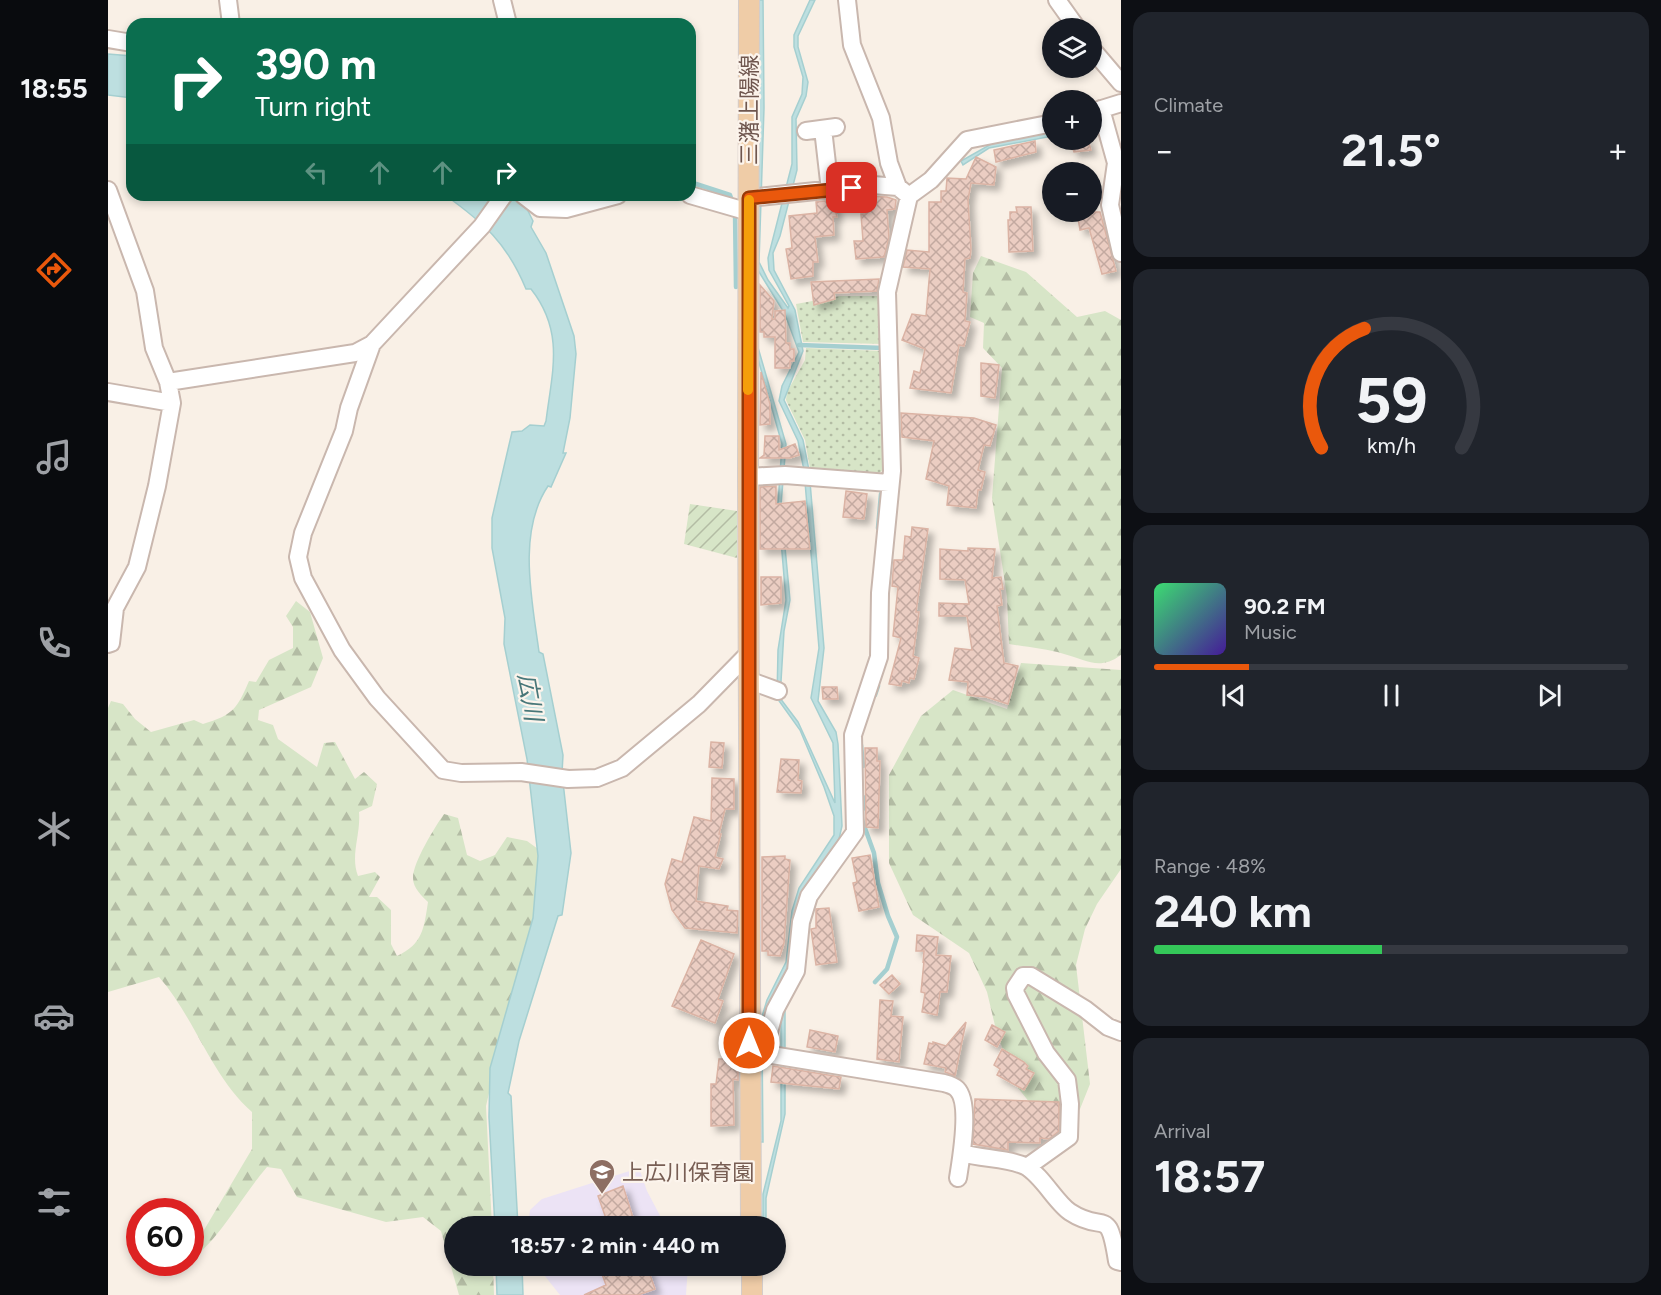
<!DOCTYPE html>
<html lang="en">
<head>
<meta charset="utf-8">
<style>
	:root { --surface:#171b24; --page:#20242c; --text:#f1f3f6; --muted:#9ea1a6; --line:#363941; --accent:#ea580c }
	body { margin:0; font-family:Figtree,"Noto Sans JP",sans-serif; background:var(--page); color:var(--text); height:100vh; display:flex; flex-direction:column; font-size:22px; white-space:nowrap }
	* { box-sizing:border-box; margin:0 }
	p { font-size:20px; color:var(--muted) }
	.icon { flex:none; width:33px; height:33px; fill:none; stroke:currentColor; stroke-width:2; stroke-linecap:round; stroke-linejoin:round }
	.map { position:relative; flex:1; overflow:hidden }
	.drawer { display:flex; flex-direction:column; gap:12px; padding:12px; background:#0d0f14; width:540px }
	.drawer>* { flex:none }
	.top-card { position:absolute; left:18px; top:18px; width:570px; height:183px; border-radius:18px; box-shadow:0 3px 9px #0003; background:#0b6e4f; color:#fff; overflow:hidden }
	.fabs { position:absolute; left:934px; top:18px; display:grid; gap:12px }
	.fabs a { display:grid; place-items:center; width:60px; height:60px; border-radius:50%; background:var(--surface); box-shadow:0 3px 9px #0003; font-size:30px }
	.speed { position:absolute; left:18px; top:1198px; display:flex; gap:12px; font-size:30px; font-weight:700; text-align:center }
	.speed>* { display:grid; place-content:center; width:78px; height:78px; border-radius:50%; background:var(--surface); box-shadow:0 3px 9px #0003; line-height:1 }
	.speed .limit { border:9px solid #d22; background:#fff; color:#111 }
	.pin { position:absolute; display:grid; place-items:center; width:51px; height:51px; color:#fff; margin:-26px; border-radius:12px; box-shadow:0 3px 9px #0006 }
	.me { position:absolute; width:66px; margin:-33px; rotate:0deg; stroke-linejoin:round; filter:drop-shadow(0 0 4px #0008) }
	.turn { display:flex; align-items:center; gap:21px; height:126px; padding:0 30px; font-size:27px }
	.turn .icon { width:78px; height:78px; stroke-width:2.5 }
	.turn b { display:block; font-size:42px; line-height:51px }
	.lanes { display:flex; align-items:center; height:57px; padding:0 30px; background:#0003; justify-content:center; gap:30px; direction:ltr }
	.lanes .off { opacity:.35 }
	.big { font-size:45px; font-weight:700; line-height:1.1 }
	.drawer .card { flex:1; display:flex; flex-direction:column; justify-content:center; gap:9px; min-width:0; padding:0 21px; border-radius:18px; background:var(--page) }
	.drawer .dial { align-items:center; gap:0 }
	.dial svg { height:156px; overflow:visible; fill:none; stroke:var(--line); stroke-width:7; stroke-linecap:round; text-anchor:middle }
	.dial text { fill:var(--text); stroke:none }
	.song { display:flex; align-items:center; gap:18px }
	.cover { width:72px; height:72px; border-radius:9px; background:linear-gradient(135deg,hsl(140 70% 55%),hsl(260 70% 35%)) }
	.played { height:6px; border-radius:3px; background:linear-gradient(90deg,var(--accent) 20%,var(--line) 20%) }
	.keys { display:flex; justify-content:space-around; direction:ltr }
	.heat { display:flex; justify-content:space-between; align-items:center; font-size:33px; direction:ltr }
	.charge { height:9px; border-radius:4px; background:linear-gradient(90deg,#34c759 48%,var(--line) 0) }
	.trip { position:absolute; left:336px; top:1216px; width:342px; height:60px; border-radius:30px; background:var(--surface); box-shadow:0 3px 9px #0003; font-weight:700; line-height:60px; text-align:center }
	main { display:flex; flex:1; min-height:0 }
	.tab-bar { display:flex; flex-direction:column; width:108px; justify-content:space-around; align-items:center; background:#090b0e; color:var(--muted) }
	.tab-bar .icon { width:42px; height:42px }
	.tab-bar .current { color:var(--accent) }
	.tab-bar b { font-size:27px; color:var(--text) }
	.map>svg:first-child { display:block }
</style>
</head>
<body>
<main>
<nav class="tab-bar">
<b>18:55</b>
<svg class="icon current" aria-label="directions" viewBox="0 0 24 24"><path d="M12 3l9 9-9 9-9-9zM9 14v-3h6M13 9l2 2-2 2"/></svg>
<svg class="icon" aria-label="music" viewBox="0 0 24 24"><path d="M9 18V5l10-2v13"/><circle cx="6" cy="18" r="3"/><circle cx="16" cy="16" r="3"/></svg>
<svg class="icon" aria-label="phone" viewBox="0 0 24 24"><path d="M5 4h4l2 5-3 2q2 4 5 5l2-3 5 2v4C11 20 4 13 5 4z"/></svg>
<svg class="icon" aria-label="climate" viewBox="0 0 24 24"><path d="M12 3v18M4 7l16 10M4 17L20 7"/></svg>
<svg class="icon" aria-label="car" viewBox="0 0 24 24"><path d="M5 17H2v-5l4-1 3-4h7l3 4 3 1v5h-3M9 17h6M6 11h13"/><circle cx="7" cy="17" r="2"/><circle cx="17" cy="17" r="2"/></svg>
<svg class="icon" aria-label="filters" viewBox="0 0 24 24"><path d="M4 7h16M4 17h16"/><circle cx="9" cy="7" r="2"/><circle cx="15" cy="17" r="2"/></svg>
</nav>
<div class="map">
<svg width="1013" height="1295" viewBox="0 0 1013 1295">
	<defs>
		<pattern id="grass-dots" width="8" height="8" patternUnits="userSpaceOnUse" patternTransform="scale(1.5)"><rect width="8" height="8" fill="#d7e5c7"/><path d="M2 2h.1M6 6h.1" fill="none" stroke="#b3bca4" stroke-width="1.8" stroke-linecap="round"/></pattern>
		<pattern id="forest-firs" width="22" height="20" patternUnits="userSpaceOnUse" patternTransform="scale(1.5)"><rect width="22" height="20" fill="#d7e5c7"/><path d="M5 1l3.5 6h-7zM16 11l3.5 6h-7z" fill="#b3bca4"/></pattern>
		<pattern id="garden-furrows" width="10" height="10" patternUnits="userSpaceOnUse" patternTransform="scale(1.5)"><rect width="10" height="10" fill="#d7e5c7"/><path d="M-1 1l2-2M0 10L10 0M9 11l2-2" fill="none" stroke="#b3bca4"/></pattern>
		<pattern id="building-cross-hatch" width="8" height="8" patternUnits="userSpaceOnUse" patternTransform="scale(1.5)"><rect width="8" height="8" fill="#ebcdc2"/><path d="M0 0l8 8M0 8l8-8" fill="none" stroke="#c3a9a0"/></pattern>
		<filter id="shadow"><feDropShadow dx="5.5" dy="5.5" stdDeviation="3" flood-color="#0004"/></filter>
	</defs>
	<rect width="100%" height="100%" fill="#f9f0e6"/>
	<path fill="#ece3f5" d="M 531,1168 L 539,1191 L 558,1227 L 420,1227 L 422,1210 L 434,1199 Z
		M 429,1266 L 580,1266 L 578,1295 L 452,1295 Z"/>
	<path fill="url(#grass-dots)" d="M 732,296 L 774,296 L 774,344 L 695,342 L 688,304 Z
		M 698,348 L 775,351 L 777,469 L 771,473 L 702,468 L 697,440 L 678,400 L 679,392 L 697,360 Z"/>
	<path fill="url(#forest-firs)" d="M 873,256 L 918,272 L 969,317 L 997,311 L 1013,320 L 1013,655 C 991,671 979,660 956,654 C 939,649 919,647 901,644 L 899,597 L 884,498 L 894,368 L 875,348 L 876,323 L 862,317 L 865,273 Z
		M 188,601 L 202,612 L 215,658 L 203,687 L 151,710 L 150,720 L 165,725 L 170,739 L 209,767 L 216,743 L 227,742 L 247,779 L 256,772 L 269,784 L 264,806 L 251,812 C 253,835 242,855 250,876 L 267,872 L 272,877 L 261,897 L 269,897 L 283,910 L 283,944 L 289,956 C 315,944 316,928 320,902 C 314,896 305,888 305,878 C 305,862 327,827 336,814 L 350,818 L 359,855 L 372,861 L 387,855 L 399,837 L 419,841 L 437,854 L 411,1003 L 392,1046 L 378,1106 L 384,1227 L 346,1227 L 346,1266 L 385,1266 L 386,1295 L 351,1295 L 333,1231 L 315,1217 L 278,1222 L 189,1197 L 173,1169 L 159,1167 C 133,1197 114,1236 83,1260 L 83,1252 L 144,1149 L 144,1112 C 103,1076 87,1018 51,977 L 0,992 L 0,708 L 3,701 L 15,704 L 27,719 L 43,732 L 86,720 L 95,724 C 125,715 129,709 141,681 L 148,682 L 161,660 L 185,648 L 185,627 L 178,616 Z
		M 913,663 L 1013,670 L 1013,869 L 989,904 L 977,929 L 968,965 L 982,1084 L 972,1109 L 956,1114 L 929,1107 L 922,1103 L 910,1088 L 889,1034 L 879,992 L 861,953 L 805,915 L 781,863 L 781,775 L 813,716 L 845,690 L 899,709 Z"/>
	<path fill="url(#garden-furrows)" d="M 582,504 L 629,511 L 629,558 L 576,544 Z"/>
	<path fill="#bddfe0" stroke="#a5cfd0" stroke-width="1.5" d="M 651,0 L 655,0 L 656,108 L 651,262 L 660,280 L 680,308 L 681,306 L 661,270 L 660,258 L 684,164 L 684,117 L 694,94 L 695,77 L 686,47 L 686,35 L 702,0 L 707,0 L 690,36 L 690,47 L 700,82 L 698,96 L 688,119 L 689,170 L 672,236 L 665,253 L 666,270 L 687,310 L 695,351 L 676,400 L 695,440 L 701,470 L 716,648 L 710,701 L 728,732 L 730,744 L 734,826 L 731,839 L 696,891 L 682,964 L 674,985 L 677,1009 L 677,1114 L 658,1198 L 658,1227 L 655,1227 L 655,1194 L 673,1121 L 673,1015 L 654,1039 L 655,1142 L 651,1142 L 649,1033 L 659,1000 L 678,962 L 684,911 L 691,888 L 726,835 L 726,816 L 716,787 L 692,730 L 669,698 L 670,650 L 678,600 L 670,505 L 674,444 L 646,345 L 649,344 L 678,444 L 673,505 L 682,600 L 676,631 L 672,698 L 690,722 L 727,803 L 725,743 L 703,698 L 711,648 L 696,470 L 690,441 L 671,401 L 674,386 L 691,352 L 677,314 L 648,267 Z
		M 0,54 L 24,56 L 24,98 L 0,95 Z
		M 945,132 L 945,136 L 881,148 L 855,165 L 853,161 L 885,143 Z
		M 337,195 L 403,195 L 418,207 L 425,221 L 423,227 L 438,253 L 466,336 L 468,354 L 462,418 L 455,453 L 458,453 L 443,487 L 440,486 C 409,532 424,600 431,652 L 435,654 L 455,755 L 454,773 L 463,853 L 454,915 L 450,916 L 411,1041 L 400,1093 L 403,1096 L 410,1227 L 387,1227 L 381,1117 L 382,1068 L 425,918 L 430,856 L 419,759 L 396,644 L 397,618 L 384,548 L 384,518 L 404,432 L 414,431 L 422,425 L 436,426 L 438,421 C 444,372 457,332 423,289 L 418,289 C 399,243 376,223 337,195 Z
		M 388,1266 L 414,1266 L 415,1295 L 389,1295 Z"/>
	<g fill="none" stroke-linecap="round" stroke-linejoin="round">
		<path stroke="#a5cfd0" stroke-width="4.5" d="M 582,159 L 585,149 L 585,111
			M 582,182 L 622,195 L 624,201
			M 627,212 L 628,287
			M 691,345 L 775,348
			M 770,528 L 773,494
			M 767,695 L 770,686
			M 753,745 L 755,766
			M 755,809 L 755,797
			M 754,820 L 766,853 L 770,883 L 780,916 L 789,937 L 779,969 L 767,982"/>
	</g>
	<path fill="url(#building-cross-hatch)" stroke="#dbb3a4" stroke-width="1.5" filter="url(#shadow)" d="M 962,140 L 980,140 L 983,150 L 966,152 Z
		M 927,141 L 928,152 L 888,162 L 886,150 Z
		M 868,157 L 888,167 L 886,185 L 863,183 L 860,200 L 863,249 L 862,258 L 857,259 L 855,292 L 859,293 L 857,321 L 862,322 L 856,346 L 851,345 L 843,393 L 802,388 L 806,371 L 812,373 L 817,349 L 794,340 L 804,314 L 818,316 L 822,269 L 795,267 L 799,250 L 821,252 L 821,202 L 833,202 L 833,191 L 838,191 L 839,178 L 858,179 Z
		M 757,196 L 779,197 L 788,200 L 787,209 L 779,210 L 781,238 L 776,257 L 748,259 L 746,241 L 755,241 L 753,214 L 758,214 Z
		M 725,200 L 729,217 L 725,217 L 726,235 L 707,237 L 710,262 L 705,262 L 705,276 L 683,279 L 678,249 L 684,248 L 681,216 L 709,213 L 708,202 Z
		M 908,207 L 923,207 L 925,251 L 901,252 L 900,220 L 902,220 L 902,212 L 909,212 Z
		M 969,212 L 992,212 L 1008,271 L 994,274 L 981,228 L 972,230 Z
		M 771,279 L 769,291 L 726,293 L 727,299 L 706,305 L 703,282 Z
		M 652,285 L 666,301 L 664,319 L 667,319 L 667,311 L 677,310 L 678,343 L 682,343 L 682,349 L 686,349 L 686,361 L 682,361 L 682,368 L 667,368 L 667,337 L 656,337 L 656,332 L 652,332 Z
		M 873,363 L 891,365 L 887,398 L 873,396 Z
		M 653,372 L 662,404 L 662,424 L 652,425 Z
		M 793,413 L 866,418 L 888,425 L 882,446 L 876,445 L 870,470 L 877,472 L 873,490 L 870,490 L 868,508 L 839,505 L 841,486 L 818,479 L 826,441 L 794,437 Z
		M 657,436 L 671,436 L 671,450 L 687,444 L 691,455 L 682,458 L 652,458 L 656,455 Z
		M 668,486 L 668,504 L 697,501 L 702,549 L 652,549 L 652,487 Z
		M 738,491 L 759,494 L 756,519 L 735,517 Z
		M 804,527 L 820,529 L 808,612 L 811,612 L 805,656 L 811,658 L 806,679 L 802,678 L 801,683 L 794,681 L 793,686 L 781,684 L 793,638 L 785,636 L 790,587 L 784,586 L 785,572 L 786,560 L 795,560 L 797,536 L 803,537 Z
		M 860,548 L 887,549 L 884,578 L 893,577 L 895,589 L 892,589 L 894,605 L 889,606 L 896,663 L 910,666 L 900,704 L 878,697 L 859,695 L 860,682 L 841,680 L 847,648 L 864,650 L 859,616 L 831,616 L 831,603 L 861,604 L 857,580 L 832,579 L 832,549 L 860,551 Z
		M 653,577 L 673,577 L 673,603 L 653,605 Z
		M 714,687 L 729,687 L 730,699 L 715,699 Z
		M 603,742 L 616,743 L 614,768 L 601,767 Z
		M 757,748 L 769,748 L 769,761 L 772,761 L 770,828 L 758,827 Z
		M 673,759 L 691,760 L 690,780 L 694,781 L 693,793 L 669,792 Z
		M 604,778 L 626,779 L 626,809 L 617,809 L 611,834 L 613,834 L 607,857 L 615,859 L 611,869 L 591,866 L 588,901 L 620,906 L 619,910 L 630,911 L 629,933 L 577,928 L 564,910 L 557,884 L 564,859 L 574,862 L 586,817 L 603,821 Z
		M 762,855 L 771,907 L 751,911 L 745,883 L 749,882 L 744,858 Z
		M 677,856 L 677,859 L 682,860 L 676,943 L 672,956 L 660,955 L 660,951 L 654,951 L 654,857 Z
		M 721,908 L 729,962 L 708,965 L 703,929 L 708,928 L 708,909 Z
		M 809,935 L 830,937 L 828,955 L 843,956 L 839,992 L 832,992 L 829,1015 L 814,1012 L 817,993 L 813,992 L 816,961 L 815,963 L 816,951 L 808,951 Z
		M 593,940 L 626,954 L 610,999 L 615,1001 L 607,1023 L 564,1006 Z
		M 784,975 L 792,984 L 781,994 L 772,985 Z
		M 772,1000 L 785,1001 L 783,1016 L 795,1017 L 791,1062 L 769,1059 Z
		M 858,1022 L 847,1076 L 837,1072 L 838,1068 L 816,1064 L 821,1043 L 825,1044 L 825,1042 L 838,1046 Z
		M 884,1025 L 897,1032 L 889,1047 L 877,1040 Z
		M 702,1030 L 730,1036 L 727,1052 L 699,1047 Z
		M 894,1049 L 916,1062 L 920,1066 L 918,1069 L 926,1073 L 916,1090 L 889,1075 L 892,1069 L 886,1065 Z
		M 617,1053 L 630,1053 L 630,1080 L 625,1079 L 626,1125 L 603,1126 L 603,1084 L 608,1084 L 611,1059 L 617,1059 Z
		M 665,1066 L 733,1077 L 731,1089 L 663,1082 Z
		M 867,1099 L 951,1102 L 951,1131 L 941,1139 L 932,1138 L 932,1143 L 900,1142 L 900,1150 L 865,1144 Z
		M 515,1186 L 528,1227 L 501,1227 L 490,1196 Z
		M 491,1266 L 539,1266 L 547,1289 L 530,1295 L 476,1295 L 498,1285 Z"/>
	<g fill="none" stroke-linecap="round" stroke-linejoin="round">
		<g stroke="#c9b7ae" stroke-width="20">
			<path id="minor" d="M 120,0 L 123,24
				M 394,0 L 400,24
				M 739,0 L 744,45 L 773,118 L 781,163 L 790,187 L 801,196
				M 949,0 L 969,28
				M 0,39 L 24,43
				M 984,49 L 1013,83
				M 993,109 L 1008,163 L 1002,205 L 1013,253
				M 984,112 L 1013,103
				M 715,129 L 722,190
				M 698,131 L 728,127
				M 0,190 L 37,291 L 46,348 L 60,382 L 64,403 L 49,486 L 29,567 L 7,608 L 3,643 L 0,644
				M 415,195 L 432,208 L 458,209 L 510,195
				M 582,195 L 641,212
				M 641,198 L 765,185 L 790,187
				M 264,344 L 241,408 L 236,431 L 195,533 L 190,557 L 195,578 L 234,650 L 269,698 L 335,770 L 353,773 L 413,772 L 460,779 L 489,778 L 514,768 L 591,704 L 640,654
				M 60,382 L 247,353 L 264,344 L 374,226 L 396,195
				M 0,392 L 64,403
				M 640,477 L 677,475 L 781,483
				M 640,680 L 670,691
				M 646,1052 L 836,1083 C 840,1084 846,1086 849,1089 C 863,1103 853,1159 850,1178
				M 655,1054 L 667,1010 L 688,971 L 693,922 L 701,896 L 747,832 L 745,735 L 771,657 L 772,593 L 784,471 L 779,292 L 801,196 L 823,180 L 859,140 L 945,123
				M 854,1153 C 874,1159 899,1158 917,1166 C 934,1175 948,1203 962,1212 C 997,1235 1000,1204 1009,1261 L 1013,1262
				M 919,1167 L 961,1137 L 962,1104 L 959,1080 L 938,1053 L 908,994 L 907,988 L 915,976 L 923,976 L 977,1009 L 1000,1027 L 1013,1032"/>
		</g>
		<g stroke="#d4ccca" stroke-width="22">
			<path id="major" d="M 641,0 L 640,477 L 643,1227
				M 644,1266 L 644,1295"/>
		</g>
		<use href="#minor" stroke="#fff" stroke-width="16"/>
		<use href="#major" stroke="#efcca7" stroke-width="20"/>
	</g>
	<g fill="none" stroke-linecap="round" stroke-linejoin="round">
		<g stroke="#983908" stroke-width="15">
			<path id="route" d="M 641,1043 L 641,198 L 744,188"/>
		</g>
		<use href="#route" stroke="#ea580c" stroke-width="10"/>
		<path stroke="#f59e0b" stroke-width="10" d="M 640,390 L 641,200"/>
	</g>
	<defs>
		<g id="school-pin" transform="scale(1.35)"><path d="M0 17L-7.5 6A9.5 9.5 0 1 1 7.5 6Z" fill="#8d6e63" stroke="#fcf4ec"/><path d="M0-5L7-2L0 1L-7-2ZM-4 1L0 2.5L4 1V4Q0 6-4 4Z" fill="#fff"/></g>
	</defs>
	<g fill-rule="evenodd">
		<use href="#school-pin" x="494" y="1172"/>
	</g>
	<g text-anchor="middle" stroke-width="4.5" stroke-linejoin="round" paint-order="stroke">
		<g font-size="22" fill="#6f564e" stroke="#fcf4ec">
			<text transform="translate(641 110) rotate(-90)" y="8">三潴上陽線</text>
		</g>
		<g font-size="22" fill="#785e54" stroke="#fcf4ec" text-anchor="start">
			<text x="514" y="1180">上広川保育園</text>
		</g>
		<g font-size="24" font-style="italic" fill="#487779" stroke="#fcf4ec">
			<text transform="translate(422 697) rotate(80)" y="8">広川</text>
		</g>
	</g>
</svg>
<div class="fabs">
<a><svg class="icon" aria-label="layers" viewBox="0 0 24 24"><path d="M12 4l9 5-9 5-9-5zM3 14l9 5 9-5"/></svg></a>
<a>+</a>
<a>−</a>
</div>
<div class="speed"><div class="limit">60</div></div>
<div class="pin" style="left:744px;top:188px;background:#d93025"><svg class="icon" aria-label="arrive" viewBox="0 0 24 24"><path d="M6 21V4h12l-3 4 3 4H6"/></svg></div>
<svg class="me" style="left:641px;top:1043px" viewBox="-20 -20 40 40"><circle r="17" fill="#ea580c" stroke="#fff" stroke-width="3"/><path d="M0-11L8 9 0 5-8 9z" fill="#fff"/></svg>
<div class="trip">18:57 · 2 min · 440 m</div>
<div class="top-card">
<div class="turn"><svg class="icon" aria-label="right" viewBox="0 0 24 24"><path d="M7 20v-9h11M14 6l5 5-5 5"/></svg><div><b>390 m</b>Turn right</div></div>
<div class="lanes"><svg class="icon off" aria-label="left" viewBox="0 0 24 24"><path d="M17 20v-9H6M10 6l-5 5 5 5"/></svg><svg class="icon off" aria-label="ahead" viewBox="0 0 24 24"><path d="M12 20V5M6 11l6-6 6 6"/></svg><svg class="icon off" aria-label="ahead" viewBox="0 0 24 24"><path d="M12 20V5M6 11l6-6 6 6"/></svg><svg class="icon" aria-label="right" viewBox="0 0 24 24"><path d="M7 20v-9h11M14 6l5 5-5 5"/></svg></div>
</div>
</div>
<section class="drawer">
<div class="card"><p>Climate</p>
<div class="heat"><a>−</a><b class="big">21.5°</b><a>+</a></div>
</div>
<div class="card dial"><svg viewBox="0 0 100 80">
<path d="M14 69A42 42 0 1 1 86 69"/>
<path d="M14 69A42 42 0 0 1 36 8" stroke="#ea580c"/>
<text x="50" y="56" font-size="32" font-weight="700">59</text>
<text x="50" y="72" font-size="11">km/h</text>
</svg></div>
<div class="card">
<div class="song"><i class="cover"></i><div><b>90.2 FM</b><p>Music</p></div></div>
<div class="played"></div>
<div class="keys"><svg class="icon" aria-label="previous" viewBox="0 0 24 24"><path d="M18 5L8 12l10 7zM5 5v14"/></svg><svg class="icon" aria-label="pause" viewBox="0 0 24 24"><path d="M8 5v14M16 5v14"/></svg><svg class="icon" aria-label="next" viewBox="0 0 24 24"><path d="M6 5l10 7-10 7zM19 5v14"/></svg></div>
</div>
<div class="card"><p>Range · 48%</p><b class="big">240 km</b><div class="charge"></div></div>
<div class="card"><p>Arrival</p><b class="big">18:57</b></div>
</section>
</main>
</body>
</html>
